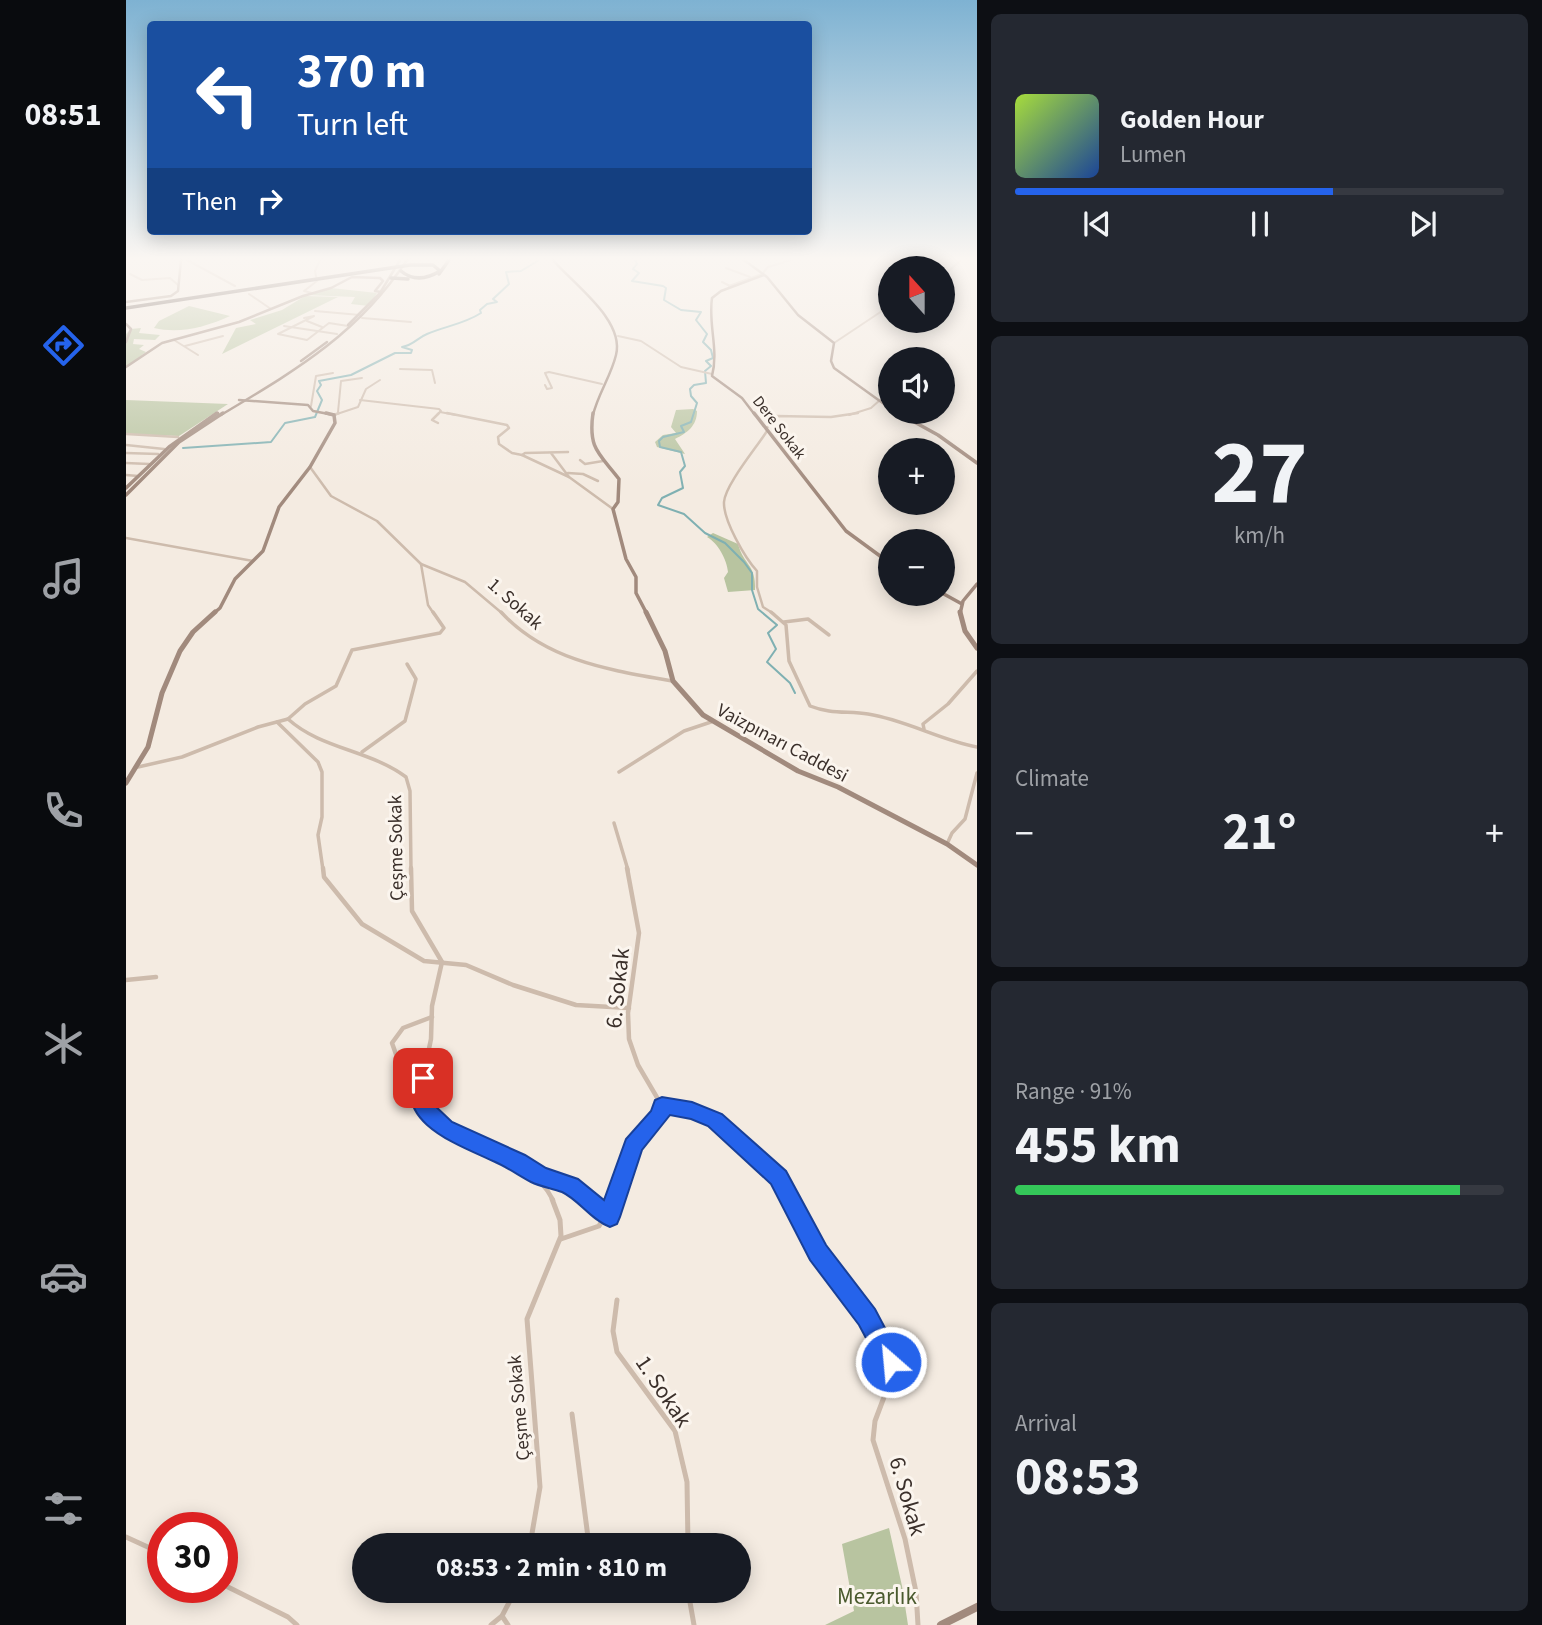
<!DOCTYPE html>
<html lang="en">
<head>
<meta charset="utf-8">
<style>
  :root { --surface:#171b24; --page:#242831; --text:#f1f3f6; --muted:#9ea1a6; --line:#363941; --accent:#2563eb }
  body { margin:0; font-family:"Source Sans 3",sans-serif; background:var(--page); color:var(--text); height:100vh; display:flex; flex-direction:column; font-size:26px; white-space:nowrap }
  * { box-sizing:border-box; margin:0 }
  p { font-size:23px; color:var(--muted) }
  .icon { flex:none; width:38px; height:38px; fill:none; stroke:currentColor; stroke-width:2; stroke-linecap:round; stroke-linejoin:round }
  .map { position:relative; flex:1; overflow:hidden }
  .sheet { display:flex; flex-direction:column; gap:14px; padding:14px; background:#0d0f14; width:565px }
  .sheet>* { flex:none }
  .top-card { position:absolute; left:21px; top:21px; width:665px; height:214px; border-radius:7px; box-shadow:0 4px 18px #0003; background:#1a4fa0; color:#fff; overflow:hidden }
  .needle { width:46px; rotate:339deg }
  .fabs { position:absolute; left:752px; top:256px; display:grid; gap:14px }
  .fabs a { display:grid; place-items:center; width:77px; height:77px; border-radius:50%; background:var(--surface); box-shadow:0 4px 18px #0003; font-size:35px }
  .speed { position:absolute; left:21px; top:1512px; display:flex; gap:14px; font-size:35px; font-weight:700; text-align:center }
  .speed>* { display:grid; place-content:center; width:91px; height:91px; border-radius:50%; background:var(--surface); box-shadow:0 4px 18px #0003; line-height:1 }
  .speed .limit { border:10px solid #d22; background:#fff; color:#111 }
  .pin { position:absolute; display:grid; place-items:center; width:60px; height:60px; color:#fff; margin:-30px; border-radius:14px; box-shadow:0 4px 10px #0006 }
  .me { position:absolute; width:77px; margin:-38px; rotate:333deg; stroke-linejoin:round; filter:drop-shadow(0 0 5px #0008) }
  .turn { display:flex; align-items:center; gap:24px; height:147px; padding:0 35px; font-size:32px }
  .turn .icon { width:91px; height:91px; stroke-width:2.5 }
  .turn b { display:block; font-size:49px; line-height:60px }
  .then { display:flex; align-items:center; height:66px; padding:0 35px; background:#0003; gap:14px; font-size:26px }
  .big { font-size:52px; font-weight:700; line-height:1.1 }
  .sheet .card { flex:1; display:flex; flex-direction:column; justify-content:center; gap:10px; min-width:0; padding:0 24px; border-radius:10px; background:var(--page) }
  .sheet .dial { align-items:center; gap:0 }
  .dial b { font-size:91px; line-height:1 }
  .song { display:flex; align-items:center; gap:21px }
  .cover { width:84px; height:84px; border-radius:10px; background:linear-gradient(135deg,hsl(80 70% 55%),hsl(220 70% 35%)) }
  .played { height:7px; border-radius:4px; background:linear-gradient(90deg,var(--accent) 65%,var(--line) 65%) }
  .keys { display:flex; justify-content:space-around; direction:ltr }
  .heat { display:flex; justify-content:space-between; align-items:center; font-size:38px; direction:ltr }
  .charge { height:10px; border-radius:5px; background:linear-gradient(90deg,#34c759 91%,var(--line) 0) }
  .trip { position:absolute; left:226px; top:1533px; width:399px; height:70px; border-radius:35px; background:var(--surface); box-shadow:0 4px 18px #0003; font-weight:700; line-height:70px; text-align:center }
  main { display:flex; flex:1; min-height:0 }
  .menu { display:flex; flex-direction:column; width:126px; justify-content:space-around; align-items:center; background:#090b0e; color:var(--muted) }
  .menu .icon { width:49px; height:49px }
  .menu .active { color:var(--accent) }
  .menu b { font-size:32px; color:var(--text) }
  .map>svg:first-child { display:block }
  .green { fill:#b8c4a0 }
  .lines { fill:none; stroke-linecap:round; stroke-linejoin:round }
  .stream { stroke:#7fb0b2; stroke-width:2 }
  .street-far4 { stroke:#cdbbac; stroke-width:2 }
  .street-far3 { stroke:#cdbbac; stroke-width:2.5 }
  .street-far2 { stroke:#cdbbac; stroke-width:3.5 }
  .street-far1 { stroke:#cdbbac; stroke-width:4.5 }
  .street { stroke:#cdbbac; stroke-width:5 }
  .secondary-far3 { stroke:#a18a7d; stroke-width:2.5 }
  .secondary-far2 { stroke:#a18a7d; stroke-width:3.5 }
  .secondary-far1 { stroke:#a18a7d; stroke-width:5 }
  .secondary { stroke:#a18a7d; stroke-width:8 }
  .highway { stroke:#5c4a42; stroke-width:3.5 }
  .route { fill:#2563eb; stroke:#184099; stroke-width:2 }
  .labels { text-anchor:middle; stroke-width:6; stroke-linejoin:round; paint-order:stroke }
  .far-street-label { font-size:16px; fill:#3b302b; stroke:#fbf5ee }
  .street-label { font-size:19px; fill:#3b302b; stroke:#fbf5ee }
  .near-street-label { font-size:23px; fill:#3b302b; stroke:#fbf5ee }
  .near-park-label { font-size:23px; fill:#4a5a2e; stroke:#fbf5ee }
</style>
</head>
<body>
<main>
<nav class="menu">
<b>08:51</b>
<svg class="icon active" aria-label="directions" viewBox="0 0 24 24"><path d="M12 3l9 9-9 9-9-9zM9 14v-3h6M13 9l2 2-2 2"/></svg>
<svg class="icon" aria-label="music" viewBox="0 0 24 24"><path d="M9 18V5l10-2v13"/><circle cx="6" cy="18" r="3"/><circle cx="16" cy="16" r="3"/></svg>
<svg class="icon" aria-label="phone" viewBox="0 0 24 24"><path d="M5 4h4l2 5-3 2q2 4 5 5l2-3 5 2v4C11 20 4 13 5 4z"/></svg>
<svg class="icon" aria-label="climate" viewBox="0 0 24 24"><path d="M12 3v18M4 7l16 10M4 17L20 7"/></svg>
<svg class="icon" aria-label="car" viewBox="0 0 24 24"><path d="M5 17H2v-5l4-1 3-4h7l3 4 3 1v5h-3M9 17h6M6 11h13"/><circle cx="7" cy="17" r="2"/><circle cx="17" cy="17" r="2"/></svg>
<svg class="icon" aria-label="filters" viewBox="0 0 24 24"><path d="M4 7h16M4 17h16"/><circle cx="9" cy="7" r="2"/><circle cx="15" cy="17" r="2"/></svg>
</nav>
<div class="map">
<svg width="851" height="1625" viewBox="0 0 851 1625">
  <rect width="100%" height="100%" fill="#f4ebe1"/>
  <!-- green -->
  <g class="green">
    <path d="M205,288L251,293L243,306L225,304L229,297L180,295Z"/>
    <path d="M179,296L212,297L96,354L110,328L130,324L124,320L156,310Z"/>
    <path d="M63,306L104,316C80,327 54,334 28,328L33,321Z"/>
    <path d="M15,328L13,333L34,335L29,340L8,339L7,344L18,345L13,349L20,352L0,367V334L5,329Z"/>
    <path d="M0,400L102,404L53,436L0,434Z"/>
    <path d="M567,409L571,411C571,426 561,433 549,439L559,454L531,447L529,442L537,435L550,433L545,427L550,410Z"/>
    <path d="M587,533L612,544C618,566 630,564 629,590L602,592L598,578L602,572C601,560 592,543 581,537Z"/>
    <path d="M763,1528L776,1586L782,1625H699L728,1611L716,1544Z"/>
  </g>
  <g class="lines">
    <!-- stream -->
    <g class="stream">
      <path d="M509,260L511,264L507,269L513,273L506,281L537,286L540,288L538,300L555,310L575,312L570,320L581,334L577,342L585,350L587,358L580,361L585,366L579,371L580,383L568,385L564,389L565,396L571,403L565,422L555,426L558,432L537,437L533,441L534,447L555,452L559,466L554,472L557,488L536,498L532,505L558,514L579,533L599,543L618,562L626,573V590L632,609L651,625L642,633L650,649L641,662L664,683L669,693"/>
      <path d="M57,448L145,442L159,423L189,417L196,400L191,391L195,385L193,381L225,375L269,353H285L286,350L276,347C288,345 291,338 301,334C320,326 338,324 355,313L354,310L361,304L371,302L367,299L383,284L380,272L395,271L413,260"/>
    </g>
    <!-- street-far4 -->
    <g class="street-far4">
      <path d="M61,260L109,286"/>
      <path d="M600,268L624,277"/>
      <path d="M4,274L16,280L44,278L52,285"/>
      <path d="M817,276L835,260"/>
      <path d="M596,282L604,286"/>
      <path d="M603,286L636,274L642,267L665,260"/>
      <path d="M186,293L178,291L191,281L189,271L194,260"/>
      <path d="M123,294L145,309"/>
      <path d="M189,311L234,315"/>
      <path d="M178,318L188,316L152,334L181,340L203,323L222,326"/>
      <path d="M236,318L285,322"/>
      <path d="M181,321L196,327"/>
      <path d="M158,326L211,334"/>
      <path d="M492,336L515,341L555,367L586,374"/>
      <path d="M48,340L72,355"/>
      <path d="M708,343L765,305"/>
      <path d="M59,346L97,336"/>
      <path d="M274,369L306,370L309,383"/>
      <path d="M419,385L421,389L426,388L419,373L423,372L476,384"/>
      <path d="M234,400L313,409L315,411L311,415"/>
      <path d="M185,406L190,376L207,373"/>
      <path d="M212,412L215,381L236,378"/>
      <path d="M314,412L330,415"/>
      <path d="M208,415L232,407L240,389L254,380"/>
      <path d="M723,415L745,408L754,400"/>
    </g>
    <!-- street-far3 -->
    <g class="street-far3">
      <path d="M321,413L381,425L383,428L372,437L373,444L386,453L396,455"/>
      <path d="M208,415L213,413"/>
      <path d="M312,423L306,420L313,413"/>
      <path d="M640,429L650,416L705,417L732,413"/>
      <path d="M641,431C631,447 599,485 598,502C597,520 619,558 631,571V587L637,607L648,614"/>
      <path d="M0,434L52,437"/>
      <path d="M0,445L38,449"/>
      <path d="M0,453L32,454"/>
      <path d="M425,453L443,477L396,455L399,453L442,452"/>
      <path d="M454,460L459,464L477,461"/>
      <path d="M0,463L23,464"/>
      <path d="M184,467L205,496L251,521L295,564L302,605L308,614"/>
      <path d="M442,473L457,474L472,481"/>
      <path d="M0,475L12,476"/>
      <path d="M443,477L487,509"/>
      <path d="M0,538L127,561"/>
      <path d="M295,564L339,582L377,614"/>
    </g>
    <!-- street-far2 -->
    <g class="street-far2">
      <path d="M375,612C420,661 484,670 546,681"/>
      <path d="M645,612L660,625L663,661L684,706C704,714 722,711 742,714C780,720 814,740 851,747"/>
      <path d="M658,622L682,619L703,635"/>
      <path d="M151,722L192,762L196,772V817L192,835L197,870"/>
      <path d="M798,729L797,724L822,704L851,671"/>
      <path d="M236,752L279,721L290,679L281,664"/>
      <path d="M12,767L56,757L132,727L162,719"/>
      <path d="M493,772L558,731L585,722"/>
      <path d="M488,823L502,870"/>
      <path d="M821,844L826,833L839,819L851,773"/>
      <path d="M285,870L284,791L280,777C244,750 195,749 162,719L179,704L210,686L226,650L314,633L318,628L307,612"/>
    </g>
    <!-- street-far1 -->
    <g class="street-far1">
      <path d="M197,868L198,877L236,924L298,961L340,965L387,985L450,1005L503,1008"/>
      <path d="M285,868L286,911L316,962L306,1006L305,1039L295,1087L296,1106C306,1117 316,1127 330,1134C367,1154 406,1160 427,1200"/>
      <path d="M501,868L513,933L502,1013L503,1039L512,1065L536,1106C550,1108 565,1109 578,1114C614,1130 649,1166 666,1200"/>
      <path d="M0,980L30,977"/>
      <path d="M297,1078L272,1060L266,1043L277,1028L306,1017"/>
      <path d="M416,1176L444,1185L463,1200"/>
      <path d="M489,1200L507,1145L534,1114L536,1106"/>
    </g>
    <!-- street -->
    <g class="street">
      <path d="M666,1199L696,1259L747,1323L762,1351L766,1376L749,1421L747,1440L779,1539L790,1592L792,1625"/>
      <path d="M484,1217L490,1199"/>
      <path d="M435,1239L473,1226L478,1217H484L461,1199"/>
      <path d="M491,1300L487,1331L491,1352L549,1431L561,1482L562,1545"/>
      <path d="M446,1414L463,1545"/>
      <path d="M0,1537L37,1554"/>
      <path d="M404,1545L414,1487L401,1319L435,1236L434,1220L426,1199"/>
      <path d="M96,1584L162,1617L171,1625"/>
      <path d="M562,1591L568,1625"/>
      <path d="M376,1616L382,1625"/>
      <path d="M365,1625L376,1616L389,1591"/>
    </g>
    <!-- secondary-far3 -->
    <g class="secondary-far3">
      <path d="M427,260C447,284 499,320 490,355C485,376 472,394 467,415"/>
      <path d="M618,260L641,277L672,315L708,343L705,361L708,368L765,409"/>
      <path d="M0,302L45,296L52,291L55,260"/>
      <path d="M0,324L5,329L0,342"/>
      <path d="M222,325L254,293L274,260"/>
      <path d="M175,361L201,342"/>
      <path d="M0,367L36,343L113,322L177,296L205,288L226,277L254,278L257,281L249,291L255,292"/>
      <path d="M113,400L182,405L187,411L208,415"/>
      <path d="M768,411L776,415"/>
      <path d="M89,415L92,413"/>
      <path d="M95,415C170,370 231,335 281,260"/>
      <path d="M629,415L616,398L586,376C593,349 582,325 586,298L595,291L638,275"/>
    </g>
    <!-- secondary-far2 -->
    <g class="secondary-far2">
      <path d="M467,413C462,449 473,453 493,479L492,502L487,509L500,559L510,577V593L521,614"/>
      <path d="M628,413L720,531L765,564"/>
      <path d="M772,413L812,435L851,463"/>
      <path d="M0,488L43,447L91,413"/>
      <path d="M0,495L53,442L97,413"/>
      <path d="M816,593L836,604"/>
      <path d="M87,614L94,608L109,579L137,551L153,507L184,467L209,423L208,415L200,413"/>
      <path d="M834,614L837,601L851,584"/>
    </g>
    <!-- secondary-far1 -->
    <g class="secondary-far1">
      <path d="M520,612L539,651L547,681L577,715L672,771L712,787L821,844L851,865"/>
      <path d="M834,612L839,631L851,648"/>
      <path d="M0,783L22,747L36,693L54,651L67,632L89,612"/>
    </g>
    <!-- secondary -->
    <path class="secondary" d="M815,1625L851,1607"/>
    <!-- highway -->
    <g class="highway">
      <path d="M313,274L323,260"/>
      <path d="M265,278L282,279"/>
      <path d="M0,308L284,265H307L314,271C301,279 287,281 275,271"/>
    </g>
  </g>
  <!-- sky -->
  <linearGradient id="sky" x2="0" y2="1"><stop stop-color="#7eb2d2"/><stop offset="0.53" stop-color="#faf6f2"/><stop offset="1" stop-color="#faf6f2" stop-opacity="0"/></linearGradient>
  <rect width="851" height="488" fill="url(#sky)"/>
  <!-- route -->
  <path class="route" d="M297,1069L304,1072L307,1078L305,1102L326,1122L399,1155L420,1168L452,1179L478,1200L500,1139L525,1111L529,1100L536,1097L566,1102L596,1114L660,1171L700,1245L749,1309L777,1362L774,1370L765,1373L757,1370L733,1325L684,1260L645,1184L582,1126L565,1119L544,1115L516,1150L494,1217L491,1224L484,1227C465,1220 453,1200 436,1192C426,1188 415,1187 405,1182C392,1175 381,1167 367,1161C333,1145 265,1122 290,1072Z"/>
  <g class="labels">
    <!-- far-street labels -->
    <g class="far-street-label">
      <text transform="translate(654 427) rotate(52)" y="6">Dere Sokak</text>
    </g>
    <!-- street labels -->
    <g class="street-label">
      <text transform="translate(390 603) rotate(42)" y="7">1. Sokak</text>
      <text transform="translate(657 742) rotate(28)" y="7">Vaizpınarı Caddesi</text>
      <text transform="translate(269 848) rotate(-91)" y="7">Çeşme Sokak</text>
      <text transform="translate(392 1408) rotate(-95)" y="7">Çeşme Sokak</text>
    </g>
    <!-- near-street labels -->
    <g class="near-street-label">
      <text transform="translate(491 988) rotate(-84)" y="8">6. Sokak</text>
      <text transform="translate(538 1391) rotate(56)" y="8">1. Sokak</text>
      <text transform="translate(782 1496) rotate(74)" y="8">6. Sokak</text>
    </g>
    <!-- near-park labels -->
    <g class="near-park-label">
      <text x="751" y="1604">Mezarlık</text>
    </g>
  </g>
</svg>
<div class="fabs">
<a><svg class="needle" viewBox="-14 -14 28 28"><path d="M0-13l5 13h-10z" fill="#e53935"/><path d="M0 13l5-13h-10z" fill="#9ea1a6"/></svg></a>
<a><svg class="icon" aria-label="sound" viewBox="0 0 24 24"><path d="M4 9h4l5-4v14l-5-4H4zM17 9q2 3 0 6"/></svg></a>
<a>+</a>
<a>−</a>
</div>
<div class="speed"><div class="limit">30</div></div>
<div class="pin" style="left:297px;top:1078px;background:#d93025"><svg class="icon" aria-label="arrive" viewBox="0 0 24 24"><path d="M6 21V4h12l-3 4 3 4H6"/></svg></div>
<svg class="me" style="left:765px;top:1362px" viewBox="-20 -20 40 40"><circle r="17" fill="#2563eb" stroke="#fff" stroke-width="3"/><path d="M0-11L8 9 0 5-8 9z" fill="#fff"/></svg>
<div class="trip">08:53 · 2 min · 810 m</div>
<div class="top-card">
<div class="turn"><svg class="icon" aria-label="left" viewBox="0 0 24 24"><path d="M17 20v-9H6M10 6l-5 5 5 5"/></svg><div><b>370 m</b>Turn left</div></div>
<div class="then">Then<svg class="icon" aria-label="right" viewBox="0 0 24 24"><path d="M7 20v-9h11M14 6l5 5-5 5"/></svg></div>
</div>
</div>
<section class="sheet">
<div class="card">
<div class="song"><i class="cover"></i><div><b>Golden Hour</b><p>Lumen</p></div></div>
<div class="played"></div>
<div class="keys"><svg class="icon" aria-label="previous" viewBox="0 0 24 24"><path d="M18 5L8 12l10 7zM5 5v14"/></svg><svg class="icon" aria-label="pause" viewBox="0 0 24 24"><path d="M8 5v14M16 5v14"/></svg><svg class="icon" aria-label="next" viewBox="0 0 24 24"><path d="M6 5l10 7-10 7zM19 5v14"/></svg></div>
</div>
<div class="card dial"><b>27</b><p>km/h</p></div>
<div class="card"><p>Climate</p>
<div class="heat"><a>−</a><b class="big">21°</b><a>+</a></div>
</div>
<div class="card"><p>Range · 91%</p><b class="big">455 km</b><div class="charge"></div></div>
<div class="card"><p>Arrival</p><b class="big">08:53</b></div>
</section>
</main>
</body>
</html>
